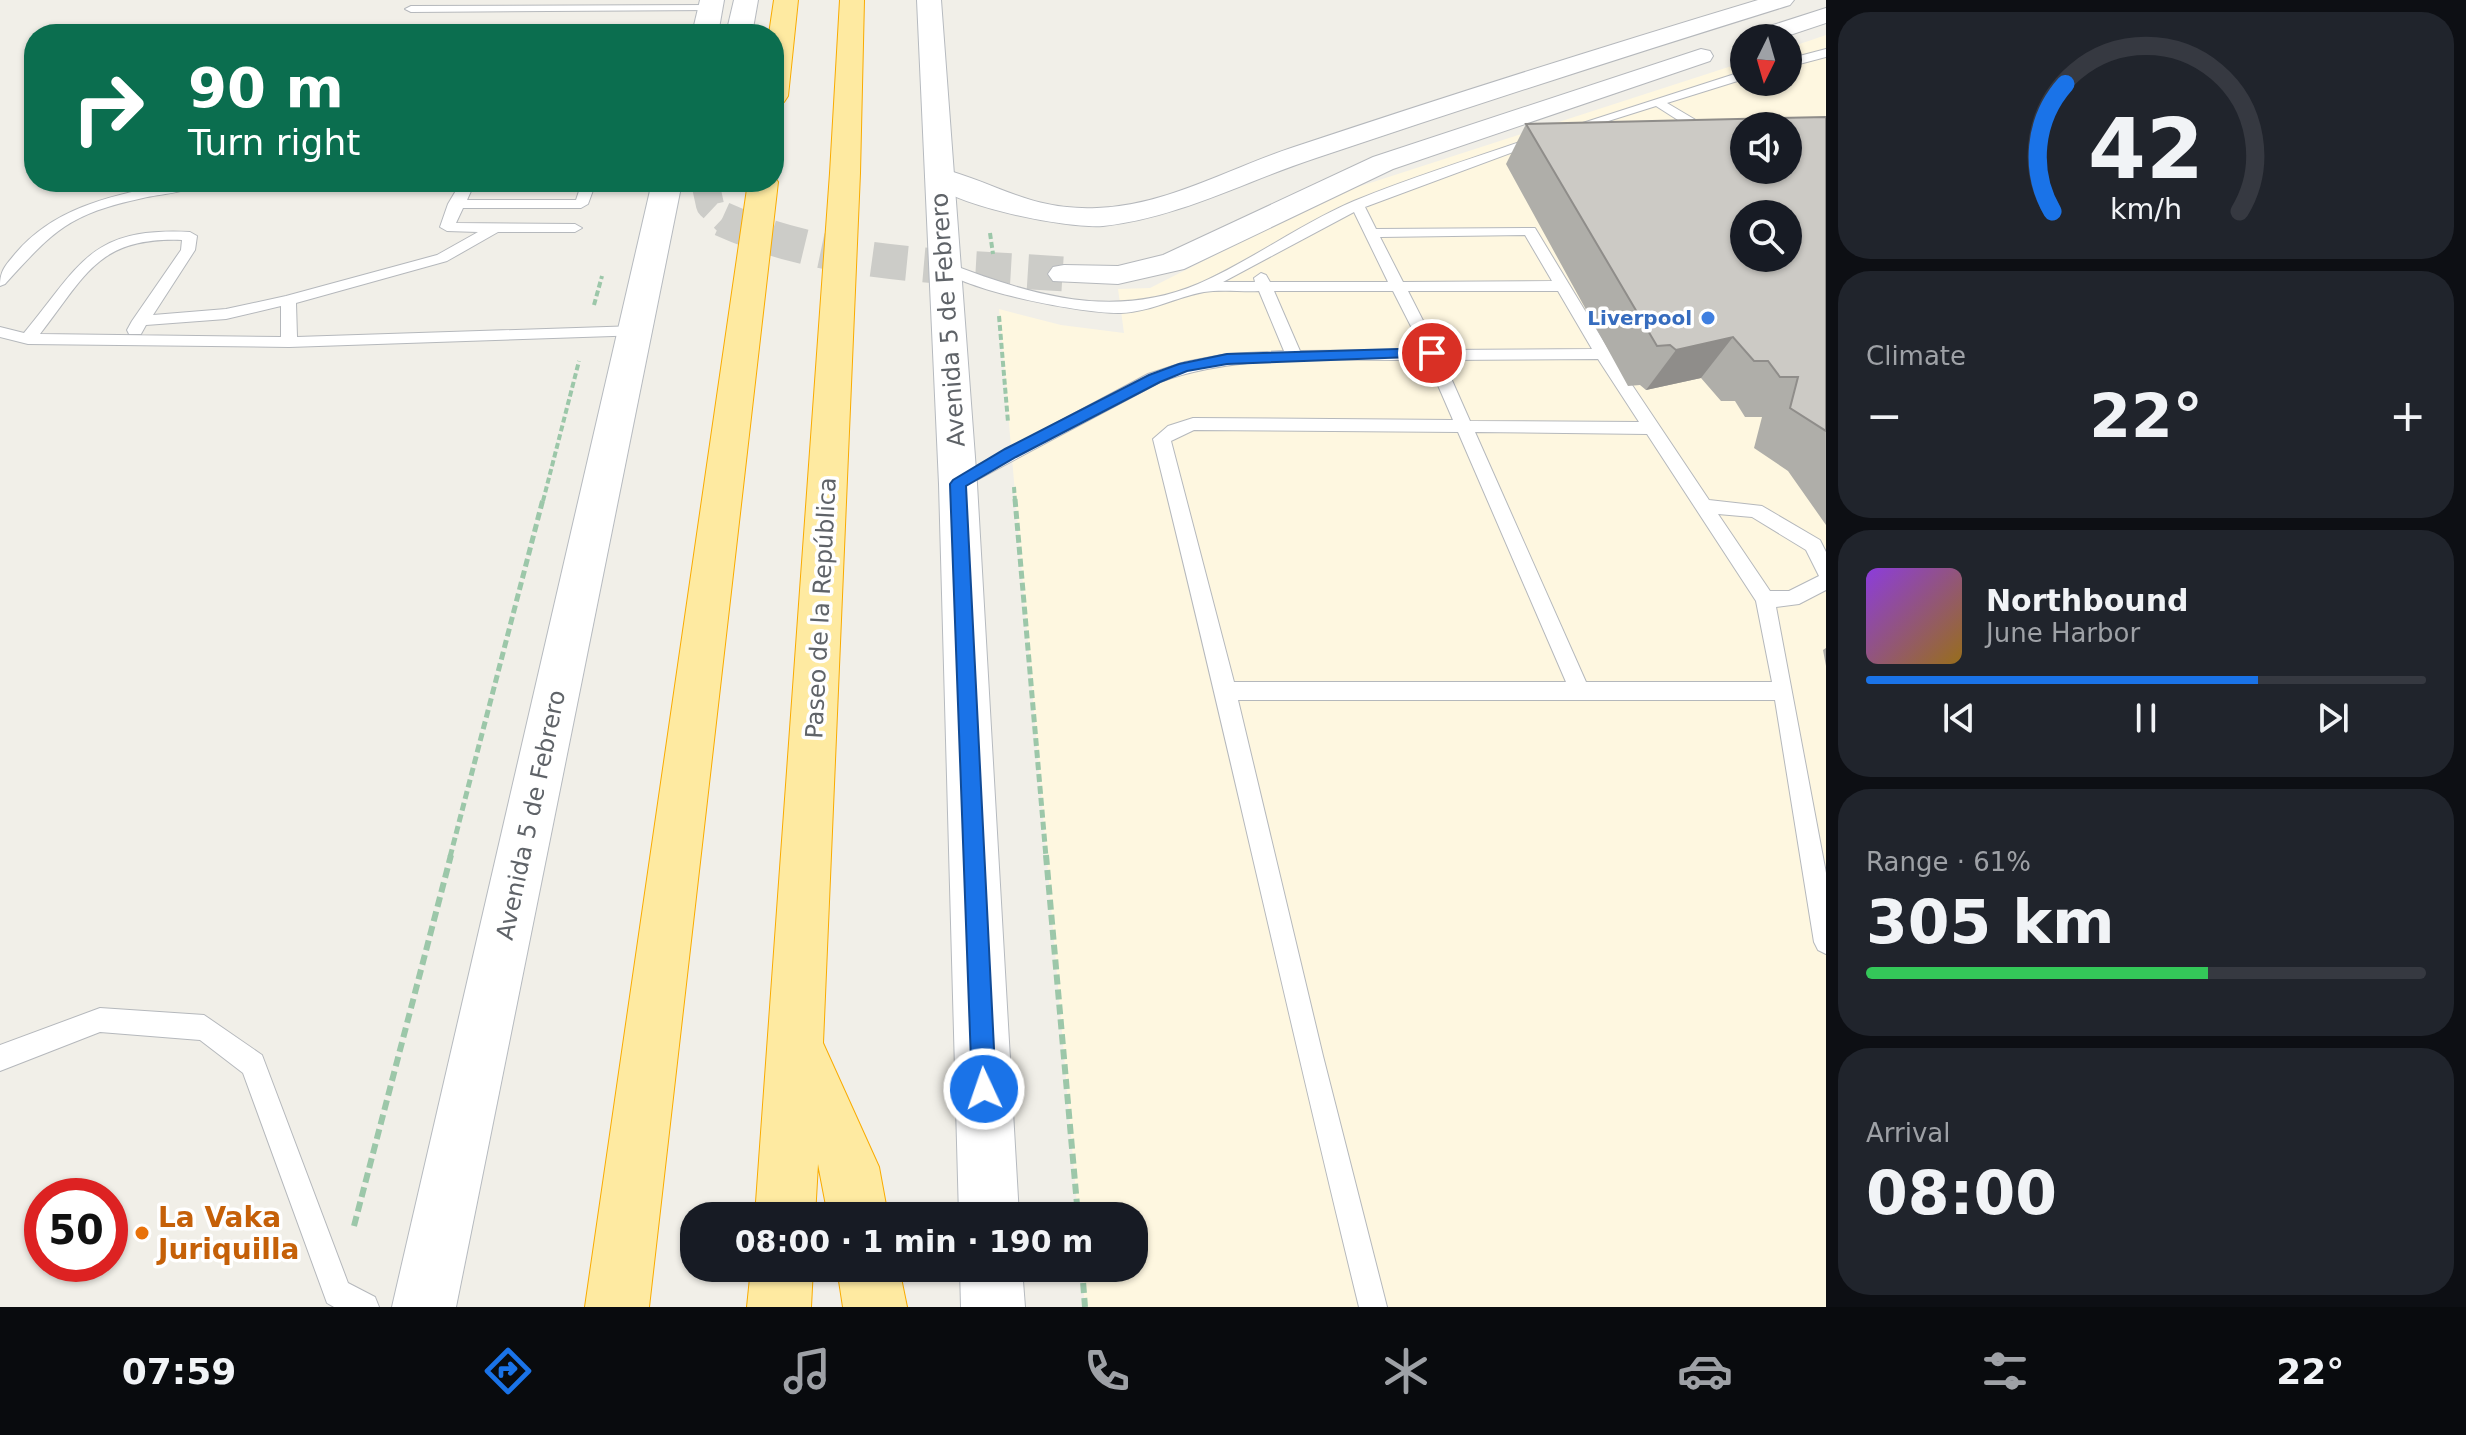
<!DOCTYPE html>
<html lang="en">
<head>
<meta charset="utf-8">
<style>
  :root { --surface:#171b24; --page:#20242c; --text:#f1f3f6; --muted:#9ea1a6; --line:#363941; --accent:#1a73e8 }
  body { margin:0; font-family:"DejaVu Sans",sans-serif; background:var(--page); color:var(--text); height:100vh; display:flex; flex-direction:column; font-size:30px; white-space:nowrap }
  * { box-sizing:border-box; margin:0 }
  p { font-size:26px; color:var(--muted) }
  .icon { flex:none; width:44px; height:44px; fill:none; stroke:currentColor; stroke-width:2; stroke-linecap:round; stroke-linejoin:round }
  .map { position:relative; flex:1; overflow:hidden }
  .side { display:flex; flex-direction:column; gap:12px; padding:12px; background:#0d0f14; width:640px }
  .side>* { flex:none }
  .guide { position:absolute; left:24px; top:24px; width:760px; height:168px; border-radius:32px; box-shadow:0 2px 6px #0004; background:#0b6e4f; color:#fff; overflow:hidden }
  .needle { width:52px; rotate:185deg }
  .fabs { position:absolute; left:1730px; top:24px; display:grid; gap:16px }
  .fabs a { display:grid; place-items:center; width:72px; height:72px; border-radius:50%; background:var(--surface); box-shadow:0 2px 6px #0004; font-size:40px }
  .speed { position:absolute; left:24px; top:1178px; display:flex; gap:16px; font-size:40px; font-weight:700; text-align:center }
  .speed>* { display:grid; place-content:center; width:104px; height:104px; border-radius:50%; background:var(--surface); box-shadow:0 2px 6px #0004; line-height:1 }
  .speed .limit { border:12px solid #d22; background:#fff; color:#111 }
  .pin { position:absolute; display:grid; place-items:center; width:68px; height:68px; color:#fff; margin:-34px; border:4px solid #fff; border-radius:50%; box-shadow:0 2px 8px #0007 }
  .me { position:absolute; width:88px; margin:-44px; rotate:357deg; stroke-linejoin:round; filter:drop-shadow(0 0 6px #0008) }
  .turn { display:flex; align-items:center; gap:28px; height:168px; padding:0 32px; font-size:36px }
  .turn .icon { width:104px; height:104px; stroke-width:2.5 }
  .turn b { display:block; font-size:56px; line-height:68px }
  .big { font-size:60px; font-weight:700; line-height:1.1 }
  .side .tile { flex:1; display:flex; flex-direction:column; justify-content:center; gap:12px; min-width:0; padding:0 28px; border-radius:32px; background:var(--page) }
  .side .dial { align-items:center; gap:0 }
  .dial svg { height:208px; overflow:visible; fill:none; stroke:var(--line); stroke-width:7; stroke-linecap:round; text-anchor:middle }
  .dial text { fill:var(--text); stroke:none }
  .song { display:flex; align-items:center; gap:24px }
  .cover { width:96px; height:96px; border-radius:12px; background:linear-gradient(135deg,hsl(270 70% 55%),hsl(40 70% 35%)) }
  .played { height:8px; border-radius:4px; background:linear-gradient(90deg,var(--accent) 70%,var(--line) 70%) }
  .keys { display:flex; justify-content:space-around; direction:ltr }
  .heat { display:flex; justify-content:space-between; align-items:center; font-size:44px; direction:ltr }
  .charge { height:12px; border-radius:6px; background:linear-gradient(90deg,#34c759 61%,var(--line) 0) }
  .trip { position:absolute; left:680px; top:1202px; width:468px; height:80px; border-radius:32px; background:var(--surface); box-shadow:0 2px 6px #0004; font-weight:700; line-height:80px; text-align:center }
  .tabs { display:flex; height:128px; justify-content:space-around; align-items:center; background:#090b0e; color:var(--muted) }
  .tabs .icon { width:56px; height:56px }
  .tabs .selected { color:var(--accent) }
  .tabs b { font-size:36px; color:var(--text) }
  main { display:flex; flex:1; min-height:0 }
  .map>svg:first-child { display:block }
  .commercial { fill:#fef7e0; fill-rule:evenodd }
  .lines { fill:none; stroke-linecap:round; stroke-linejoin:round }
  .secondary-tunnel-far1 { stroke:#ccccc8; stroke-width:28; stroke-dasharray:28 14; stroke-linecap:butt }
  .secondary-tunnel { stroke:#ccccc8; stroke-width:35; stroke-dasharray:35 17; stroke-linecap:butt }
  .service-casing { stroke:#b5b8bc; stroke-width:2 }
  .minor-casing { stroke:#b5b8bc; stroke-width:2 }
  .secondary-casing { stroke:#b6babf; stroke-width:2 }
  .trunk-casing { stroke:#f9ab00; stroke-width:2 }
  .path-far2 { stroke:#9cc7a9; stroke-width:4; stroke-dasharray:6 3; stroke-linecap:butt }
  .path-far1 { stroke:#9cc7a9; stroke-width:5; stroke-dasharray:8 4; stroke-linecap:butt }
  .path { stroke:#9cc7a9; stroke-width:6; stroke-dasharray:10 5; stroke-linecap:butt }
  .service { fill:#fff; fill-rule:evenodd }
  .minor { fill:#fff; fill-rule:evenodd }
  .secondary { fill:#fff; fill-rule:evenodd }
  .trunk { fill:#feeaa1; fill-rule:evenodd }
  .wall { fill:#afaea9 }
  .shaded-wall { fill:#8f8d8a }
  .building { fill:#cccac5; stroke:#8f8d8a; stroke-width:2; fill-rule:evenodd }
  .route { fill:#1a73e8; stroke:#114b97; stroke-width:2 }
  .shop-dot { fill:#3f7fe0; stroke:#fff; stroke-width:3 }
  .food-dot { fill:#e8710a; stroke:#fff; stroke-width:3 }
  .labels { text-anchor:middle; stroke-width:7; stroke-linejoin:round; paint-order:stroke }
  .far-shop-label { font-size:20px; font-weight:bold; fill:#366cbe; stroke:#fff; text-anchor:end }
  .street-label { font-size:24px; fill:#5f6368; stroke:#fff }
  .near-food-label { font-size:28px; font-weight:bold; fill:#c56008; stroke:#fff; text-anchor:start }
</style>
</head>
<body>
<main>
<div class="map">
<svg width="1826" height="1307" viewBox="0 0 1826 1307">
  <rect width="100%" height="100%" fill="#f1efe8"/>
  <!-- commercial -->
  <path class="commercial" d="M1826,35V1307H1085L1082,1268H1134V1216H1078L999,309L1061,325L1124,333L1118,289L1150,288L1336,194L1744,62V82H1788V48ZM1744,126H1788V170H1744ZM1744,214H1788V258H1744Z"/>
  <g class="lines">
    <!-- secondary-tunnel-far1 -->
    <path class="secondary-tunnel-far1" d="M705,182L710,205L727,221"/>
    <!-- secondary-tunnel -->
    <path class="secondary-tunnel" d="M722,219C828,267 950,266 1064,274"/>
    <defs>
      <g id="service">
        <path d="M710,5L714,6V10L411,12L405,9L411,6Z"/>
        <path d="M552,29L593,31L599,34H548V30Z"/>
        <path d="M1826,49V57L1788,67V59Z"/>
        <path d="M1744,71V79L1667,103L1716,132V138H1706L1656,106L1567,134L1561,130Z"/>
        <path d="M1531,138L1543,141L1365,207L1376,229L1535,228L1610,352L1709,500L1762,506L1820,540L1826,552V590L1799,604L1776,607L1826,873V954L1818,950L1814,942L1775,700H1238L1323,1056L1387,1307H1359C1288,1018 1225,728 1153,439L1168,426L1193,418L1453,420L1427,360C1339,361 1244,352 1160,382L958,490L952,489L949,484L952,479L1148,374L1185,362L1227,354L1284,351L1259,291C1242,292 1221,289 1204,292C1176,297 1150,312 1121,313C1083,314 964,291 938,267L945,263L950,264C1032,295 1113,320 1198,284C1251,261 1300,224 1354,201C1411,177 1472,159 1531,138ZM1354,212L1388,282H1270L1266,275L1261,273L1254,278L1255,282H1223ZM1525,235L1552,281L1403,282L1380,237ZM1274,291H1393L1423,350L1300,351ZM1408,291H1558L1592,349L1438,350ZM1598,359L1639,422L1470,421L1443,360ZM1194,430L1458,432L1566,682H1234L1171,441ZM1475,432L1647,434L1756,601L1772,682H1586ZM1718,514L1752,517L1806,550L1819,576L1789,591H1770Z"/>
        <path d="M177,182H202C188,193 160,194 143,198C69,214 54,230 5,284L0,286C0,270 6,265 15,254C57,204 118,195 177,182Z"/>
        <path d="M461,182H475L467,200H576L582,182H596L588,204L581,208H463L456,223L575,224L582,228L575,232H498L447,261L296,303L297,337L637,326L645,331L643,335L289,347L28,344L0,337V327L24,333C81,264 90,227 190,232L197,236L195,250L153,315L226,309L286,296L437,255L478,232L447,231L440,227L448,204ZM182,240L181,250L132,321L127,330L129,334H141L146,325L226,319L281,306V337L40,334C86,275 98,237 182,240Z"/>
        <path d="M100,1008L204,1015L262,1055L348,1283L375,1297L379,1307H334L327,1303L243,1073L200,1040L100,1032L0,1071V1045Z"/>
      </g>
      <g id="minor">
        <path d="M1758,0H1794L1790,5C1632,54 1474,105 1316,158C1246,181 1178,218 1103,226C1068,229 944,205 925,177L929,171L939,168C998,183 1030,211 1097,208C1165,206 1230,168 1294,147C1447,96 1602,47 1758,0Z"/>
        <path d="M1826,8V23L1781,38H1745L1748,33Z"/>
        <path d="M1701,49L1710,51L1713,56L1710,61L1393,169L1184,269L1118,284L1053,281L1048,274L1053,267L1064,265L1118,266L1163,255L1373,157Z"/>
      </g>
      <g id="secondary">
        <path d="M700,0H724L718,34H692Z"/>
        <path d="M734,0H758L752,34H726Z"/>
        <path d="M917,0H941L977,484L1019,1216H959L939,484Z"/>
        <path d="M652,182H682L456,1307H392Z"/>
        <path d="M960,1268H1022L1025,1307H961Z"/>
      </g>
      <g id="trunk">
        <path d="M774,0H798L788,96L784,102L774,104V34H769Z"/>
        <path d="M840,0H864L860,173L823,1043L879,1167L888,1216H828L818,1164L815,1216H755L830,173Z"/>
        <path d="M774,176L778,182L649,1307H585L748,182H774Z"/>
        <path d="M751,1268H813L811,1307H747Z"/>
        <path d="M837,1268H899L907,1307H843Z"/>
      </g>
    </defs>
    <!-- service casing -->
    <use href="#service" class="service-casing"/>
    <!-- minor casing -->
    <use href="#minor" class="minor-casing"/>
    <!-- secondary casing -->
    <use href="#secondary" class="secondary-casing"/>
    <!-- trunk casing -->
    <use href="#trunk" class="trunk-casing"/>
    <!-- path-far2 -->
    <g class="path-far2">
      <path d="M990,233L993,254"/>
      <path d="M594,305L602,276"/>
      <path d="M999,316L1008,422"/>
      <path d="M1014,487L1015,501"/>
      <path d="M543,501L579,361"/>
    </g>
    <!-- path-far1 -->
    <g class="path-far1">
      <path d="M1015,499L1046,857"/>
      <path d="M450,857L543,499"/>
    </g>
    <!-- path -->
    <g class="path">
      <path d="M1046,855L1078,1216"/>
      <path d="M354,1226L451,855"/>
      <path d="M1082,1268L1085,1307"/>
    </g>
    <!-- service -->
    <use href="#service" class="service"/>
    <!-- minor -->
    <use href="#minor" class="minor"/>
    <!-- secondary -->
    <use href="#secondary" class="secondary"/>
    <!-- trunk -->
    <use href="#trunk" class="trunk"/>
  </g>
  <!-- wall -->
  <g class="wall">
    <path d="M1826,117V525L1788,471L1754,448L1762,417H1745L1735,401H1721L1701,378L1646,390L1640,385L1628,386L1506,164L1526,124Z"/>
    <path d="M1826,648V666L1823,650Z"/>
  </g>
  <!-- shaded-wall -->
  <path class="shaded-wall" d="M1733,337L1701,378L1646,390L1676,350Z"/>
  <!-- building -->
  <path class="building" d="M1826,117V431L1790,408L1798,377H1780L1768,361H1754L1733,337L1676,350L1670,345L1657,346L1526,124ZM1744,126H1788V170H1744ZM1744,214H1788V258H1744Z"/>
  <!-- route -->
  <path class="route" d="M1432,348L1440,353L1438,356L1227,364L1187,371L1160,382L1016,457L966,486L996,1089L992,1097L984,1100L975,1097L972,1089L950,484L953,480L1005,449L1149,375L1179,364L1227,354Z"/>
  <!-- markers -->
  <circle class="shop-dot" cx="1708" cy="318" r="8"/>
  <circle class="food-dot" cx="142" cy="1233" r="8"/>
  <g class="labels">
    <!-- far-shop labels -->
    <g class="far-shop-label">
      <text x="1692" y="325">Liverpool</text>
    </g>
    <!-- street labels -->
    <g class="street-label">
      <text transform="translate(948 320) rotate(-94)" y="8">Avenida 5 de Febrero</text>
      <text transform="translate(821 608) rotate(-87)" y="8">Paseo de la República</text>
      <text transform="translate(531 815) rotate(-78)" y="8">Avenida 5 de Febrero</text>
    </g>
    <!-- near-food labels -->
    <g class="near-food-label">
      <text x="158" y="1227">La Vaka<tspan x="158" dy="32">Juriquilla</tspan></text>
    </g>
  </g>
</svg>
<div class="fabs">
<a><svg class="needle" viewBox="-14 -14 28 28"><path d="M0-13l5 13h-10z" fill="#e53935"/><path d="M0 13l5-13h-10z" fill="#9ea1a6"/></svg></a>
<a><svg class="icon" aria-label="sound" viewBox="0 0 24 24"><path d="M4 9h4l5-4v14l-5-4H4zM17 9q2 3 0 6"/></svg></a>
<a><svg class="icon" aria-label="search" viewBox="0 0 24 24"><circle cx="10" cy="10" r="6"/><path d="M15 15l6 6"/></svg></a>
</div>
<div class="speed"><div class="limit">50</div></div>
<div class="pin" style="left:1432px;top:353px;background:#d93025"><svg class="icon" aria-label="arrive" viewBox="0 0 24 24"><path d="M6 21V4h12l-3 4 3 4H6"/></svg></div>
<svg class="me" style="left:984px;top:1089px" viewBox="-20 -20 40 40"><circle r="17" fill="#1a73e8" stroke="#fff" stroke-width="3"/><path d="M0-11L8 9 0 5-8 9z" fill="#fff"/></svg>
<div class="trip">08:00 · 1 min · 190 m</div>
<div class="guide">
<div class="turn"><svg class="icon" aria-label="right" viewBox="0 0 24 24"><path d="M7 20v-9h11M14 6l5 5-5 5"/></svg><div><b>90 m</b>Turn right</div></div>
</div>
</div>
<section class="side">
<div class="tile dial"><svg viewBox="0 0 100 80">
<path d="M14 69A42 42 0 1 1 86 69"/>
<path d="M14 69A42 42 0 0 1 19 20" stroke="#1a73e8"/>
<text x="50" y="56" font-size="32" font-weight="700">42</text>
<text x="50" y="72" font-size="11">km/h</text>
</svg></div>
<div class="tile"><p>Climate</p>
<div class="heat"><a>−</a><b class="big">22°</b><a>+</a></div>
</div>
<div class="tile">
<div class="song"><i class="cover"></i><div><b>Northbound</b><p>June Harbor</p></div></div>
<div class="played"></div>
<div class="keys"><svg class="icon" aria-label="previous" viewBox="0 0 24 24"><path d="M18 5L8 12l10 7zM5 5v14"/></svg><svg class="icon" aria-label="pause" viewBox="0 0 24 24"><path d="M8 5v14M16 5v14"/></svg><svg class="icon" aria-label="next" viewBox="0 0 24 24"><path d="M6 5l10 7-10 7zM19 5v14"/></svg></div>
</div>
<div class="tile"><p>Range · 61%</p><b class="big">305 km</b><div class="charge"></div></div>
<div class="tile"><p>Arrival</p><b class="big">08:00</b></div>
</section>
</main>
<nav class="tabs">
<b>07:59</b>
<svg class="icon selected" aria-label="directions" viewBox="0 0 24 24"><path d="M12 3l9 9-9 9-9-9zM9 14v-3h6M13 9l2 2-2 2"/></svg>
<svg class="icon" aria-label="music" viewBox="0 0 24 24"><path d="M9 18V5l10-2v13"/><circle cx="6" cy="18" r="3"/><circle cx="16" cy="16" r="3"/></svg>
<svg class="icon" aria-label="phone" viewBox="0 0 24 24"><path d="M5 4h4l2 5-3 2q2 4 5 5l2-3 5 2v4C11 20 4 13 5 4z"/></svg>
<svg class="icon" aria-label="climate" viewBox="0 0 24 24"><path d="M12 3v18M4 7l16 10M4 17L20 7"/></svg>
<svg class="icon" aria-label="car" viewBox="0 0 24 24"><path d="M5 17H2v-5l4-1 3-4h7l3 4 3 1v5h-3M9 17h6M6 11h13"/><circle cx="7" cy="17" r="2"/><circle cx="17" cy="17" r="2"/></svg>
<svg class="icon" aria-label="filters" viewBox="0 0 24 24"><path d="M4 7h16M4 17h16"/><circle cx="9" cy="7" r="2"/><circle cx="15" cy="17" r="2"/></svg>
<b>22°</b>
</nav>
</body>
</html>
